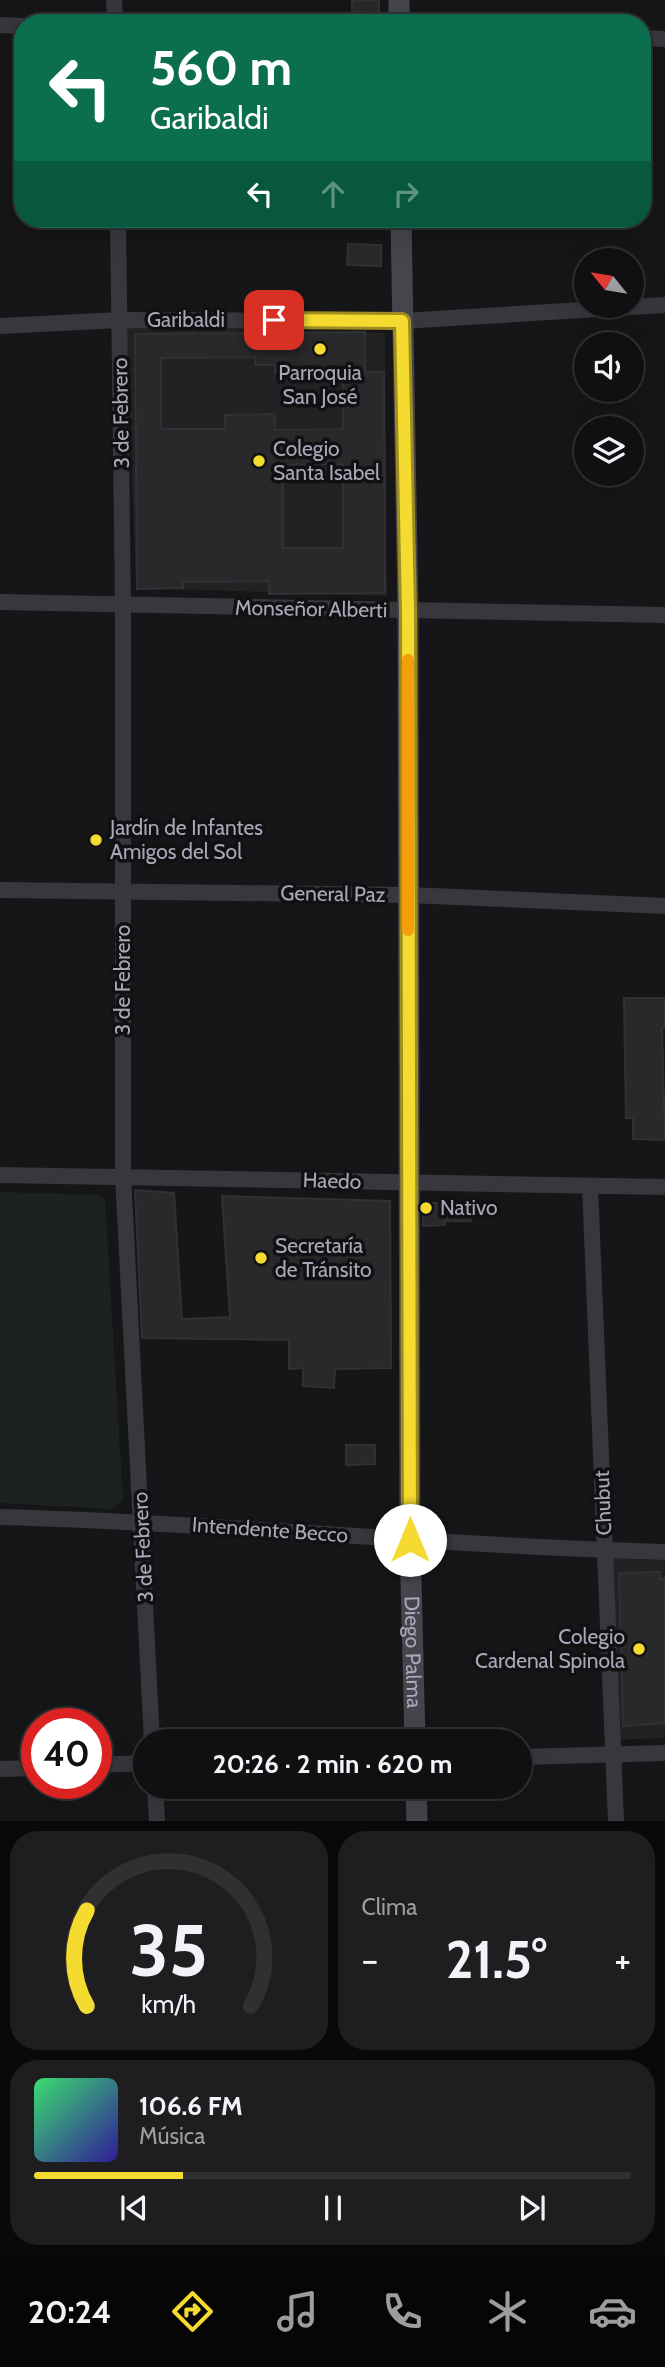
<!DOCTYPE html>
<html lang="es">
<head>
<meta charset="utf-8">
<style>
  :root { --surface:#101012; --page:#1e1e20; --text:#f1f3f6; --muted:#9c9d9f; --line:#303032; --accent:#f5db30 }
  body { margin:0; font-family:Cabin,sans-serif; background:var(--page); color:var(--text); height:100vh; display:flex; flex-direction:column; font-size:26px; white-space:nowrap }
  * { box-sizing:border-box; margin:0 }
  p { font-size:23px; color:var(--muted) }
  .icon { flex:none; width:38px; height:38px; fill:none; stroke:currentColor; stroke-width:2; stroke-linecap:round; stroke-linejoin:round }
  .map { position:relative; height:1821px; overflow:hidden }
  .side { display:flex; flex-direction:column; gap:10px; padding:10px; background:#09090a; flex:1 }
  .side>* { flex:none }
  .hud { position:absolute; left:14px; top:14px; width:637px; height:214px; border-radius:28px; box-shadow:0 7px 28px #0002,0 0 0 2px var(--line); background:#0b6e4f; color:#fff; overflow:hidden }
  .needle { width:46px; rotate:300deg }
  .buttons { position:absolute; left:574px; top:248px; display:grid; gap:14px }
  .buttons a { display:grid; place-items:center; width:70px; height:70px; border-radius:50%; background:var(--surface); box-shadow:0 7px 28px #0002,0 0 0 2px var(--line); font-size:35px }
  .speed { position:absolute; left:21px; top:1708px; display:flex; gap:14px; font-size:35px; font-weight:700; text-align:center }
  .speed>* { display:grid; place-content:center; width:91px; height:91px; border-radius:50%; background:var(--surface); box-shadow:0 7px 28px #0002,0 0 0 2px var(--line); line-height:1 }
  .speed .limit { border:10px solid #d22; background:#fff; color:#111 }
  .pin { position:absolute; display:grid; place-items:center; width:60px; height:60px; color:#fff; margin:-30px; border-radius:14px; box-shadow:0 4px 10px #0006 }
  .me { position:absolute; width:77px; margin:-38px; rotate:0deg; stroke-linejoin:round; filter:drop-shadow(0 0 5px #0008) }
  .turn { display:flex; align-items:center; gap:24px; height:147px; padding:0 21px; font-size:32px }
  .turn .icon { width:91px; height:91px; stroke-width:2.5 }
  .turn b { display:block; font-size:49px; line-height:60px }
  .lanes { display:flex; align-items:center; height:66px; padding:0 21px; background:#0003; justify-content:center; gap:35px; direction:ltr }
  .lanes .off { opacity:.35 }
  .big { font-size:52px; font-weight:700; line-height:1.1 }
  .side .widget { flex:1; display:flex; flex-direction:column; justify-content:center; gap:10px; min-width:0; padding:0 24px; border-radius:28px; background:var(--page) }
  .side .dial { align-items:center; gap:0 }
  .dial svg { height:182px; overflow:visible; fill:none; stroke:var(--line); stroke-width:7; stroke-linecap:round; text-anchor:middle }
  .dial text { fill:var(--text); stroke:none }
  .song { display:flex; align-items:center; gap:21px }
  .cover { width:84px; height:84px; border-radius:10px; background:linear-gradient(135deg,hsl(140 70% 55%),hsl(250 70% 35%)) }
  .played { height:7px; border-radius:4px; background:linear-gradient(90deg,var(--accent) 25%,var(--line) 25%) }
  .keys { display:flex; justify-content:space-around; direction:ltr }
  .heat { display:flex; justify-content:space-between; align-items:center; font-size:38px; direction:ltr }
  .side .tiles { flex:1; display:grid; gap:10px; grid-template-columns:1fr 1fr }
  .widget:last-child { grid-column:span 2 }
  .trip { position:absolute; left:133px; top:1729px; width:399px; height:70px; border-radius:35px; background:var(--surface); box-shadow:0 7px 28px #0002,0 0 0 2px var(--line); font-weight:700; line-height:70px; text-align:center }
  .menu { display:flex; height:112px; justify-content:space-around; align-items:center; background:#060607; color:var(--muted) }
  .menu .icon { width:49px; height:49px }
  .menu .current { color:var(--accent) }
  .menu b { font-size:32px; color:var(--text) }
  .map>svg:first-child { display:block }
  .built { fill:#222225 }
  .green { fill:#1c231e }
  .building { fill:#29292c; stroke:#313034; stroke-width:2; fill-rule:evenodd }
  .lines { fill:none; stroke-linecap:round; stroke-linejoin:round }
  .street { stroke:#37373d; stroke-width:16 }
  .secondary { stroke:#45454d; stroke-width:21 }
  .route-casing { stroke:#9f8e1f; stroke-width:18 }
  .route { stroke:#f5db30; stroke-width:12 }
  .slow { stroke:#f59e0b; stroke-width:12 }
  .poi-dot { fill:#f5db30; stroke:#111113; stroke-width:2.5 }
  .labels { text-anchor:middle; stroke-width:7; stroke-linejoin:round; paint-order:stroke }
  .street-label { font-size:21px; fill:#a8a9b8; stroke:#111113 }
  .poi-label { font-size:21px; fill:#a8a9b8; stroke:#111113; text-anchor:start }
</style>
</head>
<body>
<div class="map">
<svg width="665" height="1821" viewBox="0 0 665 1821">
  <rect width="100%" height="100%" fill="#161618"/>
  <!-- built -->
  <g class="built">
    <path d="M127,326L385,333L387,596L136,588Z"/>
    <path d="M610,1558L665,1560V1738L615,1740Z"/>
  </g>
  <!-- green -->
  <path class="green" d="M0,1192L100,1195L105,1200L123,1501L112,1509L0,1503Z"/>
  <!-- building -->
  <g class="building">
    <path d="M352,0H379V13L352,12Z"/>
    <path d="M348,244L381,245V266L347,265Z"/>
    <path d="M365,332V372H384L385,593L269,594V581L183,582V588L137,589L135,334ZM255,357V365H275V373H343V429L275,430V414L225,415V429H161V358ZM343,464V548H283V465Z"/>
    <path d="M624,998H665V1028H662L665,1140L633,1139V1118H626Z"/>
    <path d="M135,1190L174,1193L182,1319L230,1317L222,1196L390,1201L391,1368L335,1369L334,1388L303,1386V1368L289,1369V1340L142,1338Z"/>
    <path d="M429,1203H471V1221H445V1225L423,1226V1209Z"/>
    <path d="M346,1445H375V1464L346,1465Z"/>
    <path d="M660,1572V1579H665V1723L623,1726L619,1573Z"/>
  </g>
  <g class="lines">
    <!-- street -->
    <g class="street">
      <path d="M114,0L115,23"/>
      <path d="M0,25L23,26"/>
      <path d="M642,38L665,39"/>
      <path d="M118,219L123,606V1175L152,1741"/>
      <path d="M0,326L120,320L402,321L665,305"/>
      <path d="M0,602L665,615"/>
      <path d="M0,890L408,895L665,906"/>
      <path d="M0,1175L665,1187"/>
      <path d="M590,1186L616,1821"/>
      <path d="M0,1517C222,1523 443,1546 665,1552"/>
      <path d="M520,1757L665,1753"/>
      <path d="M96,1765L145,1763"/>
      <path d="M0,1769L37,1768"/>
      <path d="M155,1787L157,1821"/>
    </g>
    <!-- secondary -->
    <g class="secondary">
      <path d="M399,0V23"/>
      <path id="s1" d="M401,219L408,610L410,1540L415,1741"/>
      <path d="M416,1787L417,1821"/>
    </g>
  </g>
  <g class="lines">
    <defs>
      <path id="route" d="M274,320L402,321L408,610L410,1540"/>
    </defs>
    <!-- route casing -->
    <use href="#route" class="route-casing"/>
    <!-- route -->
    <use href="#route" class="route"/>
    <!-- slow -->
    <path class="slow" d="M408,930V660"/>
  </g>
  <!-- markers -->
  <g class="poi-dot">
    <circle cx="320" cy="349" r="7"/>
    <circle cx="259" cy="461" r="7"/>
    <circle cx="96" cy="840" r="7"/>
    <circle cx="426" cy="1208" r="7"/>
    <circle cx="261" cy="1258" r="7"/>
    <circle cx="639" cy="1649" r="7"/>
  </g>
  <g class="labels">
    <!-- street labels -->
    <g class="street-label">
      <text x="186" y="327">Garibaldi</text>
      <text transform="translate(121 413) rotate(-91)" y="7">3 de Febrero</text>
      <text transform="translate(311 609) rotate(1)" y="7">Monseñor Alberti</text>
      <text transform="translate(333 894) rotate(1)" y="7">General Paz</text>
      <text transform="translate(123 980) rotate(-90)" y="7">3 de Febrero</text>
      <text transform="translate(332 1181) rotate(2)" y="7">Haedo</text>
      <text transform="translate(603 1503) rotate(-92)" y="7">Chubut</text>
      <text transform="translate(270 1530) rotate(4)" y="7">Intendente Becco</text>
      <text transform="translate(143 1547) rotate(-93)" y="7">3 de Febrero</text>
      <text dy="7" stroke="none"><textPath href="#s1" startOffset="1433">Diego Palma</textPath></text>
    </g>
    <!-- poi labels -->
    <g class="poi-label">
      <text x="320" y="380" text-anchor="middle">Parroquia<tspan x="320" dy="24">San José</tspan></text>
      <text x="273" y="456">Colegio<tspan x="273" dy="24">Santa Isabel</tspan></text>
      <text x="110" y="835">Jardín de Infantes<tspan x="110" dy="24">Amigos del Sol</tspan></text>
      <text x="440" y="1215">Nativo</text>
      <text x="275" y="1253">Secretaría<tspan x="275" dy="24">de Tránsito</tspan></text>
      <text x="625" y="1644" text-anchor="end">Colegio<tspan x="625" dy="24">Cardenal Spinola</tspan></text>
    </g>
  </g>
</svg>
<div class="buttons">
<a><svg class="needle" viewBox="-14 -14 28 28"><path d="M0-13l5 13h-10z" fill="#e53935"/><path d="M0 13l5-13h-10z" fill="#9c9d9f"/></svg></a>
<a><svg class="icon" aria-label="sound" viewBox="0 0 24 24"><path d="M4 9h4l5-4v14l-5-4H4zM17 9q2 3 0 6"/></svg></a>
<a><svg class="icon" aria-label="layers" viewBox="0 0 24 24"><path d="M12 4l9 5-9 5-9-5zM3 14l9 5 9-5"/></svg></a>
</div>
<div class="speed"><div class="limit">40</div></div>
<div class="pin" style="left:274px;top:320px;background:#d93025"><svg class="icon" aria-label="arrive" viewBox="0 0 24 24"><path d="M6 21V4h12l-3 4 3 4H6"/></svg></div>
<svg class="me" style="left:410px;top:1540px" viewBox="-20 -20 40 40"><circle r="19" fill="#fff"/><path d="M0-13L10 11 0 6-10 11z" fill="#f5db30"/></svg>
<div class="trip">20:26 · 2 min · 620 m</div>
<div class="hud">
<div class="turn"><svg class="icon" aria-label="left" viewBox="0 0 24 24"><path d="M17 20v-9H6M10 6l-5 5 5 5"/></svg><div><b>560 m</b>Garibaldi</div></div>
<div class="lanes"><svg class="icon" aria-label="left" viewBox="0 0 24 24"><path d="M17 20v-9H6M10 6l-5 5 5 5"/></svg><svg class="icon off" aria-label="ahead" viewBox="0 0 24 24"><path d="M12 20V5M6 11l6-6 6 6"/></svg><svg class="icon off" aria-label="right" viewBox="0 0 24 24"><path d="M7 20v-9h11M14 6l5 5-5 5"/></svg></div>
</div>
</div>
<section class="side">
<div class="tiles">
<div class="widget dial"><svg viewBox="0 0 100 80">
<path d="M14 69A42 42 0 1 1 86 69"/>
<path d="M14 69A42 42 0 0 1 14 27" stroke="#f5db30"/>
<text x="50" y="56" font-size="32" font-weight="700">35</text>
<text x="50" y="72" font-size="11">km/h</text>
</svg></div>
<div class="widget"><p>Clima</p>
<div class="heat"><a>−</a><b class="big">21.5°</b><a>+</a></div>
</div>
<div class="widget">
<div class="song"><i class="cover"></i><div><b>106.6 FM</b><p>Música</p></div></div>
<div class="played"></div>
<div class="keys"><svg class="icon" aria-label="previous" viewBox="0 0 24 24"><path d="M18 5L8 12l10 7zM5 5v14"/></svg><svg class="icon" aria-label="pause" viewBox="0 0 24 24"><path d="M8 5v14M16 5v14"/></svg><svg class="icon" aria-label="next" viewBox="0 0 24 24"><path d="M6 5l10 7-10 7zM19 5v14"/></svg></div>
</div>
</div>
</section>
<nav class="menu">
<b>20:24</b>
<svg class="icon current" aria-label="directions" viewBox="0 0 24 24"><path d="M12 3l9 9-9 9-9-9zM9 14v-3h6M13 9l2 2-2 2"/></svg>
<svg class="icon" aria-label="music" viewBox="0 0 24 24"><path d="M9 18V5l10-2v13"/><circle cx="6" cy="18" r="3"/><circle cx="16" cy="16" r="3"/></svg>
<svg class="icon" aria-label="phone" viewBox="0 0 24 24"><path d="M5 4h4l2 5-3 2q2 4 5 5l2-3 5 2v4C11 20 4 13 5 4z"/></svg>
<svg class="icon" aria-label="climate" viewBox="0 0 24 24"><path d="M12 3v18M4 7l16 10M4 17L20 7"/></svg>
<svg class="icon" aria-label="car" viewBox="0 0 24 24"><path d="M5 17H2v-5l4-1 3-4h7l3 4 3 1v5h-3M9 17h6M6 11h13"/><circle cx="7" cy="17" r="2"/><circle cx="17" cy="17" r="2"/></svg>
</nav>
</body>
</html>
